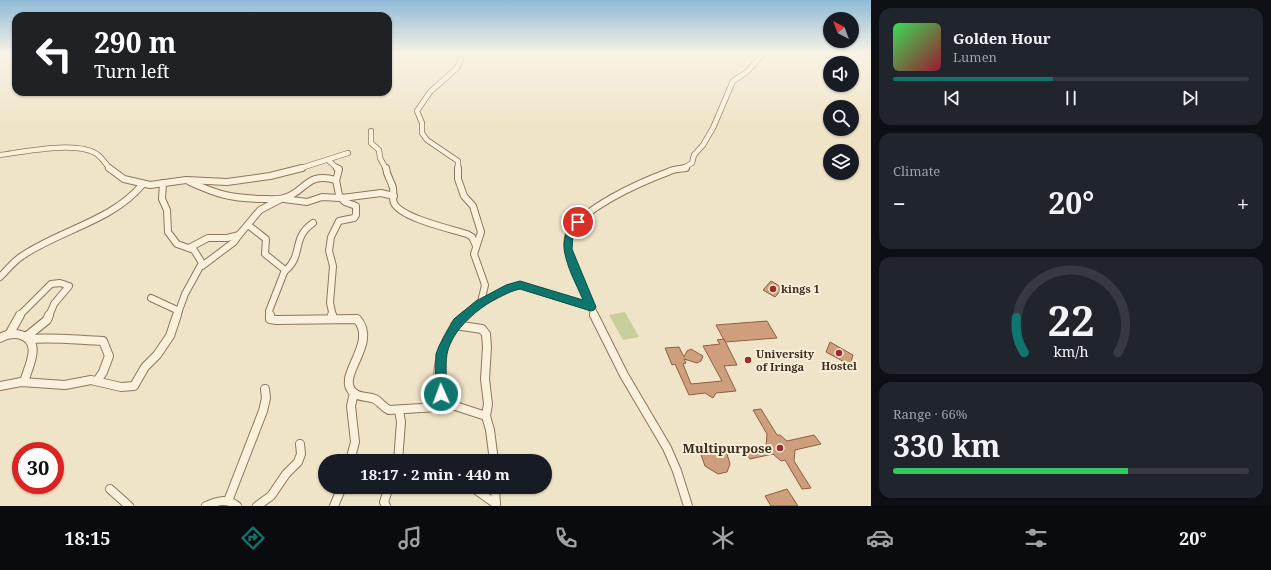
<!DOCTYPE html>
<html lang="en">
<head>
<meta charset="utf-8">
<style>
  :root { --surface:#171b24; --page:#20242c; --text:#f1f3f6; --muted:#9ea1a6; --line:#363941; --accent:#0f766e }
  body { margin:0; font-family:"Noto Serif",serif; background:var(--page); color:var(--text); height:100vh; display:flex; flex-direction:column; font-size:15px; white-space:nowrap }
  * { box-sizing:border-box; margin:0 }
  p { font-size:13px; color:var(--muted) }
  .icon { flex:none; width:22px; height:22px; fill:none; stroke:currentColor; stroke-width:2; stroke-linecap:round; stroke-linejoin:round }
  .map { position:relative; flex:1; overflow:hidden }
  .sheet { display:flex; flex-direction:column; gap:8px; padding:8px; background:#0d0f14; width:400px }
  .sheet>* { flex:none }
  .banner { position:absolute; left:12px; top:12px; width:380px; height:84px; border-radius:12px; box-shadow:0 1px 3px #0004; background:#202124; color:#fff; overflow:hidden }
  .needle { width:26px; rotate:319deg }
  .tools { position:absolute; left:823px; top:12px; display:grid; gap:8px }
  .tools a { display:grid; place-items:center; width:36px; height:36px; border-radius:50%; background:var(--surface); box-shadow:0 1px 3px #0004; font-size:20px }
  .speed { position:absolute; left:12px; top:442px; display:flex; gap:8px; font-size:20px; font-weight:700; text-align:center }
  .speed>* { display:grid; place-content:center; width:52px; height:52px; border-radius:50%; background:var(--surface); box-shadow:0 1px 3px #0004; line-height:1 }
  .speed .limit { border:6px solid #d22; background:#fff; color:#111 }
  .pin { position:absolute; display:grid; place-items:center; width:34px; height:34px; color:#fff; margin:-17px; border:2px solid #fff; border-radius:50%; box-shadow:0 1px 4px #0007 }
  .me { position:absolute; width:44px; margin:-22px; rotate:358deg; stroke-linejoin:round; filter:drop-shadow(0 0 3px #0008) }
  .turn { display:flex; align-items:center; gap:14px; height:84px; padding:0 16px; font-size:18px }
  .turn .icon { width:52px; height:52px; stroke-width:2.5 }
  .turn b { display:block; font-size:28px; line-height:34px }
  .big { font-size:30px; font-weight:700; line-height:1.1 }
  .sheet .tile { flex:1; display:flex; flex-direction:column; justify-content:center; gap:6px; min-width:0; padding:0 14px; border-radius:12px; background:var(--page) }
  .sheet .dial { align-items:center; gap:0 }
  .dial svg { height:104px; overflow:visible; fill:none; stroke:var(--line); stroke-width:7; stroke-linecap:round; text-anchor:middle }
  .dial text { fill:var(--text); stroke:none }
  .song { display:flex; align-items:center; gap:12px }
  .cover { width:48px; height:48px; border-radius:6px; background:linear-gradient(135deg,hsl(130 70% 55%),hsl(350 70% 35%)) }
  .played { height:4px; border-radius:2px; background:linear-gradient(90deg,var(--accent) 45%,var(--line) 45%) }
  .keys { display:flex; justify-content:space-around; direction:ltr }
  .heat { display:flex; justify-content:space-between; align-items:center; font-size:22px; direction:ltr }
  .charge { height:6px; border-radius:3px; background:linear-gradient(90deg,#34c759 66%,var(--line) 0) }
  .trip { position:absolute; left:318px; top:454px; width:234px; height:40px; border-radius:20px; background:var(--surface); box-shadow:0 1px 3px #0004; font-weight:700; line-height:40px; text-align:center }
  .dock { display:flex; height:64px; justify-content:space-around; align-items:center; background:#090b0e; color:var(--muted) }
  .dock .icon { width:28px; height:28px }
  .dock .current { color:var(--accent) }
  .dock b { font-size:18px; color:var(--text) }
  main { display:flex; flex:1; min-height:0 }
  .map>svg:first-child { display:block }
  .green { fill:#c9cf9b }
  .building { fill:#cf9f7d; stroke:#8d5f41 }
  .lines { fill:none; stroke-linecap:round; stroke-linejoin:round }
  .minor-far2-casing { stroke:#8d765c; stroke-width:6 }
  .minor-far1-casing { stroke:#8d765c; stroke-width:8 }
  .minor-casing { stroke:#8d765c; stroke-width:10 }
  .minor-far2 { stroke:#faf1dc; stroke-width:4.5 }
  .minor-far1 { stroke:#faf1dc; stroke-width:6 }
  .minor { stroke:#faf1dc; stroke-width:8 }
  .route { fill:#0f766e; stroke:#0a4d48 }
  .poi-dot { fill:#9e2a2b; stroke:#f7eed8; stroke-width:1.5 }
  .labels { text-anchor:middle; stroke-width:4; stroke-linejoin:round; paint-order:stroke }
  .poi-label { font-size:11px; font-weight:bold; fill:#3d2e20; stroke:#f7eed8; text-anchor:start }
  .near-poi-label { font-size:13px; font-weight:bold; fill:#3d2e20; stroke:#f7eed8; text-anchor:end }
</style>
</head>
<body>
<main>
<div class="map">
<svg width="871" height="506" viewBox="0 0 871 506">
  <rect width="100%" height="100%" fill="#f0e4c8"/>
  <!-- green -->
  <path class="green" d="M625,312L639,337L623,340L609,315Z"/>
  <!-- building -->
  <g class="building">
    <path d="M771,281L783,288L775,297L763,290Z"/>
    <path d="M767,321L777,338L725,342L716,325Z"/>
    <path d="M724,339L737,365L724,366L736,391L716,393L713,398L705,393L689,395L675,364L672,365L665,348L679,347L684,357L687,351L691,349L703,356L701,361L697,363L684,359L686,363L683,364L691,384L722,381L703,346L720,344L717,340Z"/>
    <path d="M830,342L853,355L850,365L826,352Z"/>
    <path d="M761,409L777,435H780L787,441L814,435L821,444L795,450L794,461L811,488L802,489L785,460L781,461L773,454L750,459L744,451L766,446L767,434L753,410Z"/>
    <path d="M709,445L718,447L727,454L730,464L727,472L718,474L705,466L700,452L702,449Z"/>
    <path d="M787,489L798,506H771L765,496Z"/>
  </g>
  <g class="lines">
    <defs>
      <g id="minor-far2">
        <path d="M371,131V143L379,150L380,158L386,169"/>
        <path d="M0,155C23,152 79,140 98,155C102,158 106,164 110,169"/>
        <path d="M329,161L338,169"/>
        <path d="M298,169L348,153"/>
        <path d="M458,169V161L427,140L422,133V123L417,111L430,92L457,68L463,53"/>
        <path d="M682,169L692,163L694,155L703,145L713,128L733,81L747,72L764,53"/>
      </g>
      <g id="minor-far1">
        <path d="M109,168L124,179L150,185L186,180L227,182L270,176L302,168"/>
        <path d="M386,168C387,177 391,180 393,188C394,193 392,199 394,203C401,218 451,229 467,234L472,237L476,246"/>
        <path d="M458,168V179L464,196L473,206L481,232L474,254L485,285L481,302L464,316"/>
        <path d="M336,181L339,169L337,168"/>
        <path d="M190,182C219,195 230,198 262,199C269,199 277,200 284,198C305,193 306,171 336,180L339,195L342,198L381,193L394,196"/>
        <path d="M163,183L162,199L167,210L168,232L177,244L194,250L202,263L185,294L177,316"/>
        <path d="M284,199L307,202L322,197L340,198"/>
        <path d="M248,225L266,239L265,254L285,270L269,311L270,316"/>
        <path d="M189,248L208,238H227L239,235L260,210L281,199"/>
        <path d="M202,266L234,242L239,235"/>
        <path d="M285,271C304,255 291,238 313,223"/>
        <path d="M0,277C7,270 14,261 22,256C60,230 112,221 142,185"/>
        <path d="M151,298L179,311"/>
        <path d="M479,304L510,288L520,285L591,307"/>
        <path d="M19,316L51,284L60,283L69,286L54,304L49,316"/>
        <path d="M333,316L330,303L333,266L329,251L331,237L339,221L354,218L356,215V206L345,202L340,197"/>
        <path d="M595,316L568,252C567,246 567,239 569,234C582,208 641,182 668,172C673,169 680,169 686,168"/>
      </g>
      <g id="minor">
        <path d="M270,315V319L276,320L357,319C379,344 334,377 354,393C360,398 368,396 375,399C380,402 383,407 389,410L438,407L446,403"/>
        <path d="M332,315L333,318"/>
        <path d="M466,315C444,331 428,380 446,403L486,416L490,430L494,461"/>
        <path d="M594,315L624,375L667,448L677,471L688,506"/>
        <path d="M455,325L482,329L486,334L487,347L485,379L488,404L486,416"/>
        <path d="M10,333L20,315"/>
        <path d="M26,337L47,320L49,315"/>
        <path d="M0,338C7,334 14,333 21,335C43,342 28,367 24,382"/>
        <path d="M29,339C54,337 78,340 103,341L109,356L103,372L97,381"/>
        <path d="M0,386L21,382L65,385L91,380L121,387L134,386L145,367L157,355L170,336L177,315"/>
        <path d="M350,461L355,442L351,406L354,393"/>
        <path d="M398,461L401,422L399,410"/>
        <path d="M472,487L496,504"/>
        <path d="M495,487L496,506"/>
        <path d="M110,489L129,506"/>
        <path d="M228,501L263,411L266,398L265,389"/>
        <path d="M206,506C217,501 227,498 237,506"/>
        <path d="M257,506L271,496L286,474L298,462L301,454L300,444"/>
        <path d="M334,506L342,487"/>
        <path d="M386,506L384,502L389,487"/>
      </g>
    </defs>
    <!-- minor-far2 casing -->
    <use href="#minor-far2" class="minor-far2-casing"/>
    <!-- minor-far1 casing -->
    <use href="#minor-far1" class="minor-far1-casing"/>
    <!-- minor casing -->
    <use href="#minor" class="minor-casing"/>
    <!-- minor-far2 -->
    <use href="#minor-far2" class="minor-far2"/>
    <!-- minor-far1 -->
    <use href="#minor-far1" class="minor-far1"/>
    <!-- minor -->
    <use href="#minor" class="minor"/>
  </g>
  <!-- sky -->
  <linearGradient id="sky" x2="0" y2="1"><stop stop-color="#8fbad6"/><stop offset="0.43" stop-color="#f8f3e6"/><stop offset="1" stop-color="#f8f3e6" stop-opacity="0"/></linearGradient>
  <rect width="871" height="124" fill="url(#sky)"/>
  <!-- route -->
  <path class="route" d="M578,219L583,222L573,235L572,249L596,307L594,310L591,311L520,289C493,295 452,325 447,354C445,366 447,381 447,394L445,398L441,399L437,398L435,394L436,354L439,346L454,319L476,301L506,285L520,281L583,300C575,280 554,247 570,227C572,224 574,220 578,219Z"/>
  <!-- markers -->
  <g class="poi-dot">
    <circle cx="773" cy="289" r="4"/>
    <circle cx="839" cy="353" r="4"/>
    <circle cx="748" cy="360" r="4"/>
    <circle cx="780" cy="448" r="4"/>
  </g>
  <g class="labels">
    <!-- poi labels -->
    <g class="poi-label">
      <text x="781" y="293">kings 1</text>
      <text x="756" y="358">University<tspan x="756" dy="13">of Iringa</tspan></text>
      <text x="839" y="370" text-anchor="middle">Hostel</text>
    </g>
    <!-- near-poi labels -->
    <g class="near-poi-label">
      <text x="772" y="453">Multipurpose</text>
    </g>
  </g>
</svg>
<div class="tools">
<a><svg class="needle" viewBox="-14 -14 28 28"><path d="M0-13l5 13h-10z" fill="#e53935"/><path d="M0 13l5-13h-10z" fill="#9ea1a6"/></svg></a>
<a><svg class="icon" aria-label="sound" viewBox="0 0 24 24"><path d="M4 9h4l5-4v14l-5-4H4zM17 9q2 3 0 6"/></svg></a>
<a><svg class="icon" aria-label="search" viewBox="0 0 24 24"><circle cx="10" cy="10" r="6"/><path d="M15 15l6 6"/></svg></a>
<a><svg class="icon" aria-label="layers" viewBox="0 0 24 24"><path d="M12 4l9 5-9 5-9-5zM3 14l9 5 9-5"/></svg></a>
</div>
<div class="speed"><div class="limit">30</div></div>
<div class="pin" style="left:578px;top:222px;background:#d93025"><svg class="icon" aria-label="arrive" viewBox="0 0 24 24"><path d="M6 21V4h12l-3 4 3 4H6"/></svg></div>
<svg class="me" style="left:441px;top:394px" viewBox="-20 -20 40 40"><circle r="17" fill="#0f766e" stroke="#fff" stroke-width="3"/><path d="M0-11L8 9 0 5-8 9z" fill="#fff"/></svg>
<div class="trip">18:17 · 2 min · 440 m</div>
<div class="banner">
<div class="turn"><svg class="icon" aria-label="left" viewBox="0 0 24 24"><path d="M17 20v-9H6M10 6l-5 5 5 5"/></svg><div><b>290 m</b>Turn left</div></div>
</div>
</div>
<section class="sheet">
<div class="tile">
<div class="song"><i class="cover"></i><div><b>Golden Hour</b><p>Lumen</p></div></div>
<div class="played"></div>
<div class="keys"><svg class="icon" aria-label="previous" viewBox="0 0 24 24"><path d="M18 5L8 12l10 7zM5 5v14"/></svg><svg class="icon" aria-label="pause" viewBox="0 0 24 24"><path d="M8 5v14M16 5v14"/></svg><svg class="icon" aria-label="next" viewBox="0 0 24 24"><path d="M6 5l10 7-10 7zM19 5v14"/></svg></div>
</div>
<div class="tile"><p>Climate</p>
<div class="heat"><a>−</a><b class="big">20°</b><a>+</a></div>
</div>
<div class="tile dial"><svg viewBox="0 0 100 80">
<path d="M14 69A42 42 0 1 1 86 69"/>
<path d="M14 69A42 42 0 0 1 8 42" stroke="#0f766e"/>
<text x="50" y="56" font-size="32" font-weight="700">22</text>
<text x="50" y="72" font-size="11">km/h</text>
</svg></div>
<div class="tile"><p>Range · 66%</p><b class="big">330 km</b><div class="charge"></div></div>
</section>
</main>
<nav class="dock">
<b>18:15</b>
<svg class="icon current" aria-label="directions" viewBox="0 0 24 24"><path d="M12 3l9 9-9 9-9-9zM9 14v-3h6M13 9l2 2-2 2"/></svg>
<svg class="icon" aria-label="music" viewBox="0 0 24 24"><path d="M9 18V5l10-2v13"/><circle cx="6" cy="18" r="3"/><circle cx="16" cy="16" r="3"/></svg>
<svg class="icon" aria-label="phone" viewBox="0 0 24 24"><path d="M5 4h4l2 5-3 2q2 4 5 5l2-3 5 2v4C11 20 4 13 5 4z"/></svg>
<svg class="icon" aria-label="climate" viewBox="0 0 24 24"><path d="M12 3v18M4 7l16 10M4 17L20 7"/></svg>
<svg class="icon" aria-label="car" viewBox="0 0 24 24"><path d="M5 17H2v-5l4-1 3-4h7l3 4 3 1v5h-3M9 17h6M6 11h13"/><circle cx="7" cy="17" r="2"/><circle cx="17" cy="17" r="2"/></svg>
<svg class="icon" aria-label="filters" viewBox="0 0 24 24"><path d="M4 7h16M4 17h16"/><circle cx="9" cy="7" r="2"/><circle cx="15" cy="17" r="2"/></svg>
<b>20°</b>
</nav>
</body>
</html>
